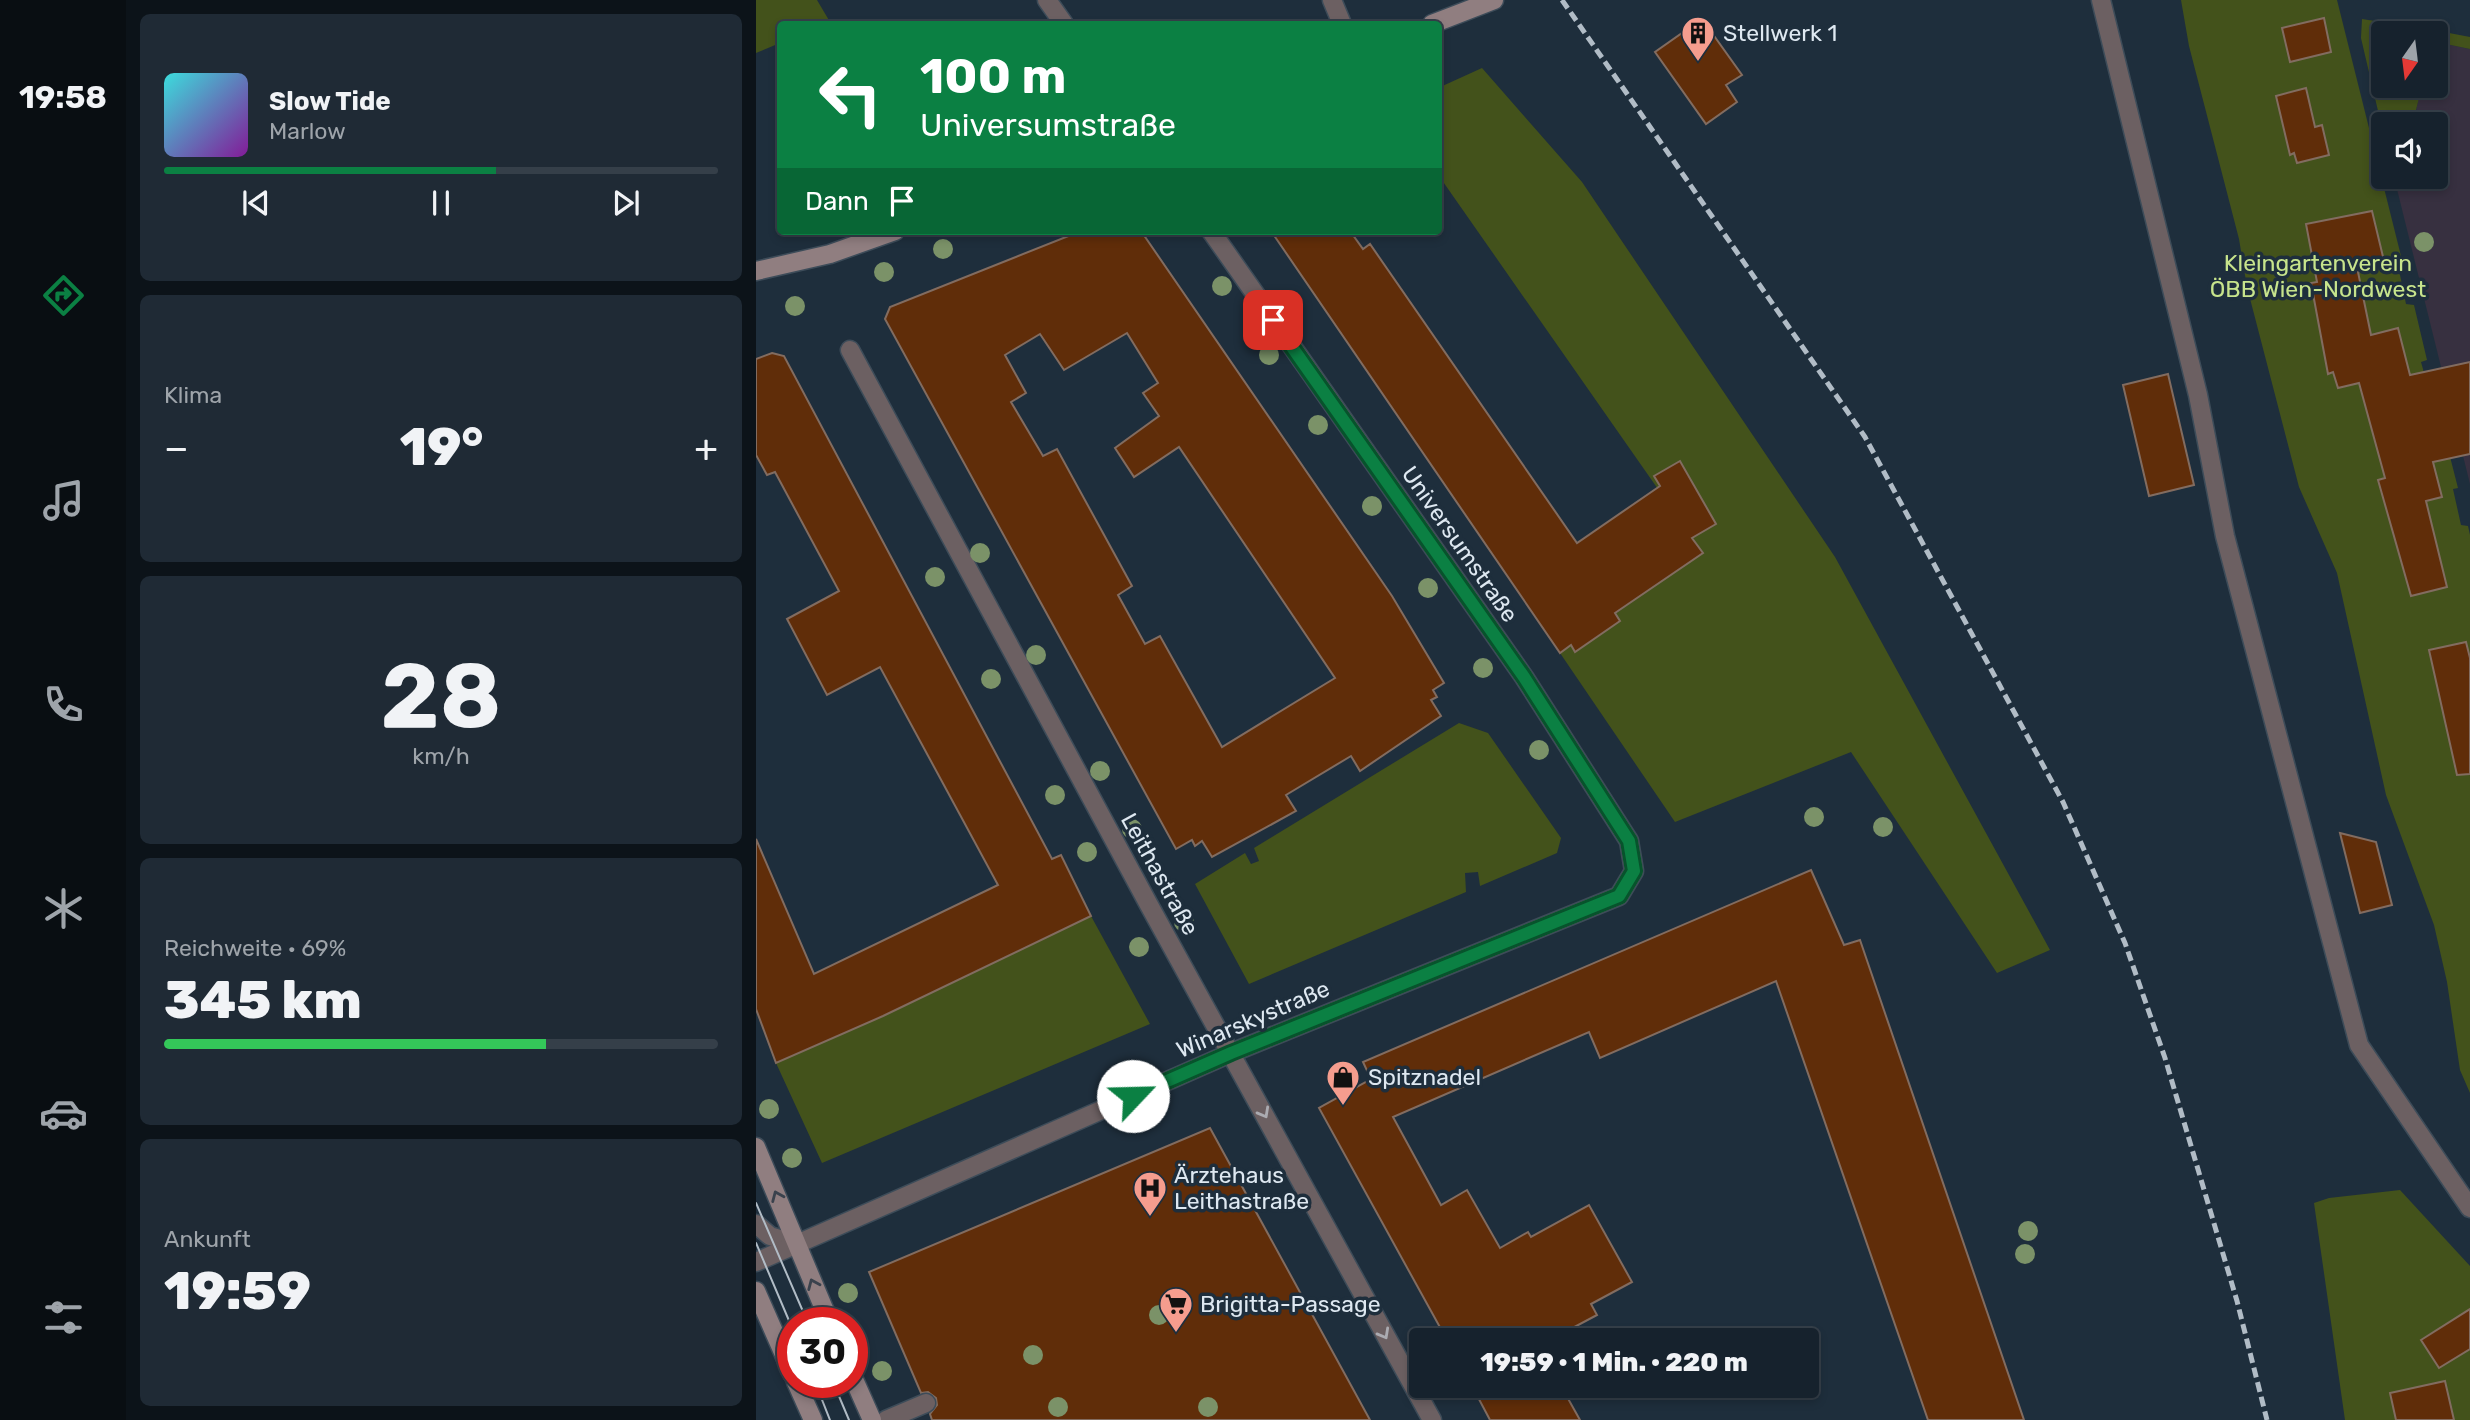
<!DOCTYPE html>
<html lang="de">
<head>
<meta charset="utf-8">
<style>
  :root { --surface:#16222d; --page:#1f2a35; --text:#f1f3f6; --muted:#9ea4aa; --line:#353f49; --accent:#0b8043 }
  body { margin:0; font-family:Rubik,sans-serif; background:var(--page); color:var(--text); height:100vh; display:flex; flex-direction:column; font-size:26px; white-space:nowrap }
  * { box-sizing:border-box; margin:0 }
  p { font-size:23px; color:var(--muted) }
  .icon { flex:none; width:38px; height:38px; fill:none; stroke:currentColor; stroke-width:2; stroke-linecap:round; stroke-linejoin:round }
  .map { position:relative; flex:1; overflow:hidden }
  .details { display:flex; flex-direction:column; gap:14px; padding:14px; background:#0c1319; width:630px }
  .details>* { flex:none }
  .hud { position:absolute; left:21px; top:21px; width:665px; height:214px; border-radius:7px; box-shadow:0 4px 10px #0003,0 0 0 2px var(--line); background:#0b8043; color:#fff; overflow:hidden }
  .needle { width:46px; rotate:194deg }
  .buttons { position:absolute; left:1615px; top:21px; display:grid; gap:14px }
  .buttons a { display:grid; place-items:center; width:77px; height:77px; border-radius:7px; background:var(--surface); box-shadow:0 4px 10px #0003,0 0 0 2px var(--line); font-size:35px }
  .speed { position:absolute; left:21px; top:1307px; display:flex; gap:14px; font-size:35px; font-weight:700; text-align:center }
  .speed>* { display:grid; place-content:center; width:91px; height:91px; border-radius:50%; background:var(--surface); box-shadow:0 4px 10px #0003,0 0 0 2px var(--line); line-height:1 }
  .speed .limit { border:10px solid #d22; background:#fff; color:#111 }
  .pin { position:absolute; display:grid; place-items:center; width:60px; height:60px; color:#fff; margin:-30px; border-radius:14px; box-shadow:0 4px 10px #0006 }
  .me { position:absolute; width:77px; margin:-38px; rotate:66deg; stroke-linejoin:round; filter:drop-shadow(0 0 5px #0008) }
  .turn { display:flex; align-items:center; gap:24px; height:147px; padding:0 28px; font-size:32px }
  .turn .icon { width:91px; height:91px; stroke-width:2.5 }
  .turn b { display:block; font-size:49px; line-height:60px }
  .then { display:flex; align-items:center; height:66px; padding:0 28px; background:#0003; gap:14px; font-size:26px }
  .big { font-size:52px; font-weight:800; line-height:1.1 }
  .details .widget { flex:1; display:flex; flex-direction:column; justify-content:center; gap:10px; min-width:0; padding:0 24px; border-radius:10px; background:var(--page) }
  .details .dial { align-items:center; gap:0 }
  .dial b { font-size:91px; line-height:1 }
  .song { display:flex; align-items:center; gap:21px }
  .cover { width:84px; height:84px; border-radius:10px; background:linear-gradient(135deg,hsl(180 70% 55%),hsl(290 70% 35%)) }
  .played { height:7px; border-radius:4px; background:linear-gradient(90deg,var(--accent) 60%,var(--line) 60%) }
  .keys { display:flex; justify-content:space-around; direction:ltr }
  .heat { display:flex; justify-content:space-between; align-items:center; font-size:38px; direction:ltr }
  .charge { height:10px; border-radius:5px; background:linear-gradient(90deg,#34c759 69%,var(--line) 0) }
  .trip { position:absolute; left:653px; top:1328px; width:410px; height:70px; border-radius:7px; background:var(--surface); box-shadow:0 4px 10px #0003,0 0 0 2px var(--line); font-weight:800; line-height:70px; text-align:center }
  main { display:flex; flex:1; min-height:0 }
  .menu { display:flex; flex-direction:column; width:126px; justify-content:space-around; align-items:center; background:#090e12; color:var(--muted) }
  .menu .icon { width:49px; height:49px }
  .menu .on { color:var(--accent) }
  .menu b { font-size:32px; color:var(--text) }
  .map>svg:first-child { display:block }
  .education { fill:#373040 }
  .green { fill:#43521b }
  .building { fill:#602d09; stroke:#826c60; stroke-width:2; fill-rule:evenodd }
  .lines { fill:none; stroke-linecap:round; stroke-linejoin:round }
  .lane-casing { stroke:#3d4c59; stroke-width:21 }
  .street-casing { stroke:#3d4c59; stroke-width:21 }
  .secondary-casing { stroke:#3d4c59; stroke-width:21 }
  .lane { stroke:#6c6062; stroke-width:18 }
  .street { stroke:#6c6062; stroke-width:18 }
  .secondary { stroke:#907e80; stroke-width:18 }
  .tram { stroke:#b1bcc6; stroke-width:2 }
  .rail { stroke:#b1bcc6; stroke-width:5; stroke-dasharray:10 5; stroke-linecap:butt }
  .tree { fill:#7b9268 }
  .oneway { stroke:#ababb1 }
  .oneway2 { stroke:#3a424d }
  .route-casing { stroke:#07532c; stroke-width:18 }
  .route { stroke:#0b8043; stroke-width:12 }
  .labels { text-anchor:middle; stroke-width:7; stroke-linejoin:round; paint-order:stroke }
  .poi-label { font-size:23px; fill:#dee8f1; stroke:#1e2e3c; text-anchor:start }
  .park-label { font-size:23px; fill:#c7e48c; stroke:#1e2e3c }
  .street-label { font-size:23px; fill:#dee8f1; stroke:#1e2e3c }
</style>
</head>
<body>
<main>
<nav class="menu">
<b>19:58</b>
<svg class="icon on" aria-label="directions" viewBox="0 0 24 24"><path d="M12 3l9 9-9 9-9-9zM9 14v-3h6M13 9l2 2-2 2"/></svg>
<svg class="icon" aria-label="music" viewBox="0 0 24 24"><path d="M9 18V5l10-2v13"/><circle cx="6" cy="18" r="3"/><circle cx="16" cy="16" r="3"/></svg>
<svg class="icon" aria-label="phone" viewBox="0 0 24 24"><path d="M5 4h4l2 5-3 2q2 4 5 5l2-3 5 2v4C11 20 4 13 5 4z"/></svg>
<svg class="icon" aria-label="climate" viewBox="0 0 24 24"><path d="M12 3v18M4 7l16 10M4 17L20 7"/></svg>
<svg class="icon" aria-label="car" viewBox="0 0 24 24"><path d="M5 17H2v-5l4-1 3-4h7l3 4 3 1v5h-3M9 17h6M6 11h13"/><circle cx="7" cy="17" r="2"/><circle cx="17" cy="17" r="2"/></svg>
<svg class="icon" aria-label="filters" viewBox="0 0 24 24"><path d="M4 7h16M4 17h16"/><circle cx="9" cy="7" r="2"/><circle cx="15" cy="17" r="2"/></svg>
</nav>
<section class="details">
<div class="widget">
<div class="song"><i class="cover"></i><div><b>Slow Tide</b><p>Marlow</p></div></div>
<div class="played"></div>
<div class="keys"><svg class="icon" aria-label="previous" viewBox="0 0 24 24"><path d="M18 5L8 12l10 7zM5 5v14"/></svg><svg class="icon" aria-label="pause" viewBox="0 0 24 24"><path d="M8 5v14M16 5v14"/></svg><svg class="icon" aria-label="next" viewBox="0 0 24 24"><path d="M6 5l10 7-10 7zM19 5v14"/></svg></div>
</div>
<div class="widget"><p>Klima</p>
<div class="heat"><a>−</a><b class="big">19°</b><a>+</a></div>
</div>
<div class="widget dial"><b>28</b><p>km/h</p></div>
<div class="widget"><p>Reichweite · 69%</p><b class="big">345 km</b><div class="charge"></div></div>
<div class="widget"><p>Ankunft</p><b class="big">19:59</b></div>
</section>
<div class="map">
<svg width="1714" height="1420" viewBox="0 0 1714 1420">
  <rect width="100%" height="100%" fill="#1e2e3c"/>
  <!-- education -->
  <path class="education" d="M1680,42L1714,49V484L1638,177H1680V124H1643L1658,121L1665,86H1680Z"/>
  <!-- green -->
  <g class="green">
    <path d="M0,0H61L74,22L24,24V43L0,53Z"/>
    <path d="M1425,0H1581L1648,268L1643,270L1650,304L1658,305L1671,360L1665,362L1676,401L1680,402L1702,488L1697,489L1705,525L1712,526L1714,535V1093L1704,1070L1691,982L1678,925L1630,795L1581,573L1543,487L1491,287L1483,239L1433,46Z"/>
    <path d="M1606,19L1658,27L1657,33H1628V86H1638L1637,92L1663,98L1657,122L1628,124L1626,128L1605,38Z"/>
    <path d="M1667,28L1714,37V49L1680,42V33H1666Z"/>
    <path d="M726,68L826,182L1079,557L1294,950L1241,973L1095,752L919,822L804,653L946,552L683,176L682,88Z"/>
    <path d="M703,723L732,733L805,838L801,853L724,886L722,872L709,873L710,892L493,984L439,884L489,853L495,864L503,861L498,848Z"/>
    <path d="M335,916L394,1024L66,1163L20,1063L127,1016Z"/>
    <path d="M1644,1190L1714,1266V1420H1589L1558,1203L1573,1198Z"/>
  </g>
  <!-- building -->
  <g class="building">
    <path d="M1568,18L1575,52L1534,62L1526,28Z"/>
    <path d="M946,19L986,75L970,85L981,102L950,124L899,52Z"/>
    <path d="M1550,88L1559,127L1566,125L1573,155L1541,163L1538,153L1534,155L1520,96Z"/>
    <path d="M1616,211L1629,265L1602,272L1615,335L1642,328L1654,375L1714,362V454L1677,462L1686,497L1670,501L1691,587L1655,596L1622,480L1629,478L1603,383L1582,388L1577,372L1572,374L1555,283L1561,282L1550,224Z"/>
    <path d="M325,231H385L636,596L688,683L677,690L681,697L675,700L685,716L604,771L595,756L530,795L540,811L456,857L446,841L439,846L436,840L420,849L129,319L134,307ZM371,333L402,383L387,393L403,416L359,448L378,477L423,447L579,678L466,747L404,636L389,644L362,595L376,586L301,449L287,456L255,402L270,393L249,355L284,334L308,370Z"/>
    <path d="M515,231H594L607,249L614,244L821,543L904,486L898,476L924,461L960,524L936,538L947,553L859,613L864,621L819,652L815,645L804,653Z"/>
    <path d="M16,353L28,356L296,859L305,855L335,916L127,1016L20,1063L0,1009V839L58,974L242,885L124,667L71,695L31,619L83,591L19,472L11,475L0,455V359Z"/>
    <path d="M1412,374L1438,485L1393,496L1367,385Z"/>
    <path d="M1710,642L1714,658V774L1701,775L1673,650Z"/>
    <path d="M1584,833L1620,842L1636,905L1604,913Z"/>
    <path d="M1055,870L1088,945L1104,940L1268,1420H1172L1020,981L844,1058L833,1032L637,1117L685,1205L711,1190L744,1248L772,1232L775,1237L833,1205L876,1282L835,1304L841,1315L794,1340H691L563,1108L615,1079L607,1062Z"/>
    <path d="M454,1128L614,1420H176L174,1414L181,1405L180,1398L172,1392L165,1393L113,1272Z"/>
    <path d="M1714,1309V1349L1683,1368L1665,1340Z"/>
    <path d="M1689,1381L1698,1420H1640L1634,1393Z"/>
    <path d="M716,1386H805L824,1420H734Z"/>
  </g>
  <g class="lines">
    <defs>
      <g id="lane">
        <path d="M576,0L586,24"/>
        <path d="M1345,0L1442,395L1469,536L1603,1045L1714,1208"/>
        <path d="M0,1224L14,1236L40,1244"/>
        <path d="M130,1420L170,1403"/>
      </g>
      <g id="street">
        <path d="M291,0L308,24"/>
        <path d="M94,350L393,905L676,1420"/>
        <path d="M0,1262L475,1053L863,896L878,871L873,841L768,677L455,231"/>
      </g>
      <g id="secondary">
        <path d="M676,24L738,0"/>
        <path d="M0,271L74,254L139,231"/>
        <path d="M0,1147L74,1323"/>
        <path d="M0,1291L37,1375"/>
        <path d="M96,1375L116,1420"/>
        <path d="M40,1382L57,1420"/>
      </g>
    </defs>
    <!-- lane casing -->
    <use href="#lane" class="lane-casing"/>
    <!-- street casing -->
    <use href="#street" class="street-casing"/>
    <!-- secondary casing -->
    <use href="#secondary" class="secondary-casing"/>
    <!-- lane -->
    <use href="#lane" class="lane"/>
    <!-- street -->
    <use href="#street" class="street"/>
    <!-- secondary -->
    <use href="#secondary" class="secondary"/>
    <!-- tram -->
    <g class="tram">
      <path d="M0,1203L52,1323"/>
      <path d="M0,1243L37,1330"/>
      <path d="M59,1382L74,1420"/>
      <path d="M77,1382L93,1420"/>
    </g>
    <!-- rail -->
    <path class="rail" d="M806,0L1109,437L1307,802L1369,943L1409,1058L1481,1301L1511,1420"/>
  </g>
  <!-- trees -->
  <g class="tree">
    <circle cx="1668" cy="242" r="10"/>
    <circle cx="187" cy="249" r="10"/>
    <circle cx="128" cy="272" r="10"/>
    <circle cx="466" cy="286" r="10"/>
    <circle cx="39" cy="306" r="10"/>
    <circle cx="513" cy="355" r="10"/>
    <circle cx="562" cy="425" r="10"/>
    <circle cx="616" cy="506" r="10"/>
    <circle cx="224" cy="553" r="10"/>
    <circle cx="179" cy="577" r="10"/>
    <circle cx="672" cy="588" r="10"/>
    <circle cx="280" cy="655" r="10"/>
    <circle cx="727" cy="668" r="10"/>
    <circle cx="235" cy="679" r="10"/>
    <circle cx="783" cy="750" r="10"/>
    <circle cx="344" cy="771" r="10"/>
    <circle cx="299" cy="795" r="10"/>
    <circle cx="1058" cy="817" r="10"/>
    <circle cx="1127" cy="827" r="10"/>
    <circle cx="376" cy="829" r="10"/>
    <circle cx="331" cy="852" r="10"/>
    <circle cx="428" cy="922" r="10"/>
    <circle cx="383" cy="947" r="10"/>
    <circle cx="13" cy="1109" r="10"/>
    <circle cx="36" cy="1158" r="10"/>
    <circle cx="1272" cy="1231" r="10"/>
    <circle cx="1269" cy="1254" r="10"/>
    <circle cx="92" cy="1293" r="10"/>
    <circle cx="403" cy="1315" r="10"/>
    <circle cx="277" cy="1355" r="10"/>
    <circle cx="126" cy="1371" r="10"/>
    <circle cx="302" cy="1407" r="10"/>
    <circle cx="452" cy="1407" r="10"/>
  </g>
  <!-- one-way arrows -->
  <defs><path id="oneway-chevron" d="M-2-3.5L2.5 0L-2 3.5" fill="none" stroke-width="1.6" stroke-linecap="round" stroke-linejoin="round" transform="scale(1.75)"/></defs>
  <g class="oneway">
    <use href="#oneway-chevron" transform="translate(508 1113) rotate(61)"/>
    <use href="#oneway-chevron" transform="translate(628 1334) rotate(61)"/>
  </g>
  <g class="oneway2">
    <use href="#oneway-chevron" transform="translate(21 1196) rotate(-113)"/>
    <use href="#oneway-chevron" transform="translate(57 1284) rotate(-113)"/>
  </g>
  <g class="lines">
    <defs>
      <path id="route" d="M377,1096L475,1053L863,896L878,871L873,841L768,677L517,320"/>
    </defs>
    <!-- route casing -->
    <use href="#route" class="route-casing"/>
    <!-- route -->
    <use href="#route" class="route"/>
  </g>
  <!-- icons -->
  <defs>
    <symbol id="building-pin" viewBox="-11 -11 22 30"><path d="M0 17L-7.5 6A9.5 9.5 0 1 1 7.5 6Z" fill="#f59d8e" stroke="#1e2e3c"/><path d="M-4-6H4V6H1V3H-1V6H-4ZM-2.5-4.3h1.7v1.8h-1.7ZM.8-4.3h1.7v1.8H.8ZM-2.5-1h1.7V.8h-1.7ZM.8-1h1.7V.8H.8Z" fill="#111"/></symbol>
    <symbol id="shop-pin" viewBox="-11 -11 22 30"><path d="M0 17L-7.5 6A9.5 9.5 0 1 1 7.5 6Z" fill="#f59d8e" stroke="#1e2e3c"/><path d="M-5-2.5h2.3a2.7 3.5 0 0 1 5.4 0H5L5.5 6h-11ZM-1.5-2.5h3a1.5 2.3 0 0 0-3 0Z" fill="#111"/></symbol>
    <symbol id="hospital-pin" viewBox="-11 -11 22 30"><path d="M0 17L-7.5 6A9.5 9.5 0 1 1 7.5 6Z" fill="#f59d8e" stroke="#1e2e3c"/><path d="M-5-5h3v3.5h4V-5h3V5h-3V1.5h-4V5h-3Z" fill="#111"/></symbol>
    <symbol id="supermarket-pin" viewBox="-11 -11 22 30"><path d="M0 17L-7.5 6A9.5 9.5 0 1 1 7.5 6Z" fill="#f59d8e" stroke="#1e2e3c"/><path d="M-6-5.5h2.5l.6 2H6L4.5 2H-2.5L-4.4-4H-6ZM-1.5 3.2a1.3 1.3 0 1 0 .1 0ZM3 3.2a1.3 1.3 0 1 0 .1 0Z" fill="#111"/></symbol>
  </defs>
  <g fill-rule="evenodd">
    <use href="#building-pin" x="923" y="14" width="38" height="52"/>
    <use href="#shop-pin" x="568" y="1058" width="38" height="52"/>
    <use href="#hospital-pin" x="375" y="1169" width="38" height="52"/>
    <use href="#supermarket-pin" x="401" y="1285" width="38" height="52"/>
  </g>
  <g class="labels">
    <!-- poi labels -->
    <g class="poi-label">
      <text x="967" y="41">Stellwerk 1</text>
      <text x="612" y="1085">Spitznadel</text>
      <text x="418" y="1183">Ärztehaus<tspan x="418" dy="26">Leithastraße</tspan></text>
      <text x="444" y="1312">Brigitta-Passage</text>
    </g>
    <!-- park labels -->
    <g class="park-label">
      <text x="1562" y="271">Kleingartenverein<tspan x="1562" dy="26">ÖBB Wien-Nordwest</tspan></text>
    </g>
    <!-- street labels -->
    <g class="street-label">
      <text transform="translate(704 544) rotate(55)" y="8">Universumstraße</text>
      <text transform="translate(404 874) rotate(61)" y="8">Leithastraße</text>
      <text transform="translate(497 1019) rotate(-23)" y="8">Winarskystraße</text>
    </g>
  </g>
</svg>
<div class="buttons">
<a><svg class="needle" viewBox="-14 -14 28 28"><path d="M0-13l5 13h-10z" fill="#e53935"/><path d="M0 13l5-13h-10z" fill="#9ea4aa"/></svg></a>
<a><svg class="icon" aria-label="sound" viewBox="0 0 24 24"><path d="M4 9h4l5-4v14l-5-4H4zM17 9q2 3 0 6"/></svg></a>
</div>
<div class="speed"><div class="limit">30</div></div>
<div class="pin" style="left:517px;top:320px;background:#d93025"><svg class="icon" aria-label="arrive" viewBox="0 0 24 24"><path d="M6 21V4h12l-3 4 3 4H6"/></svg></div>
<svg class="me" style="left:377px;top:1096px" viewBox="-20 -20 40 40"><circle r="19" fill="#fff"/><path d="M0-13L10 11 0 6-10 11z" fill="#0b8043"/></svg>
<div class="trip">19:59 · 1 Min. · 220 m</div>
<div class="hud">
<div class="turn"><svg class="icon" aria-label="left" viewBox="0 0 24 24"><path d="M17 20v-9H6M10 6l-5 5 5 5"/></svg><div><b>100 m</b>Universumstraße</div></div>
<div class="then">Dann<svg class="icon" aria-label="arrive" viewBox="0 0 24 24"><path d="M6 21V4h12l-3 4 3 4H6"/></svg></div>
</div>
</div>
</main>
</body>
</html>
